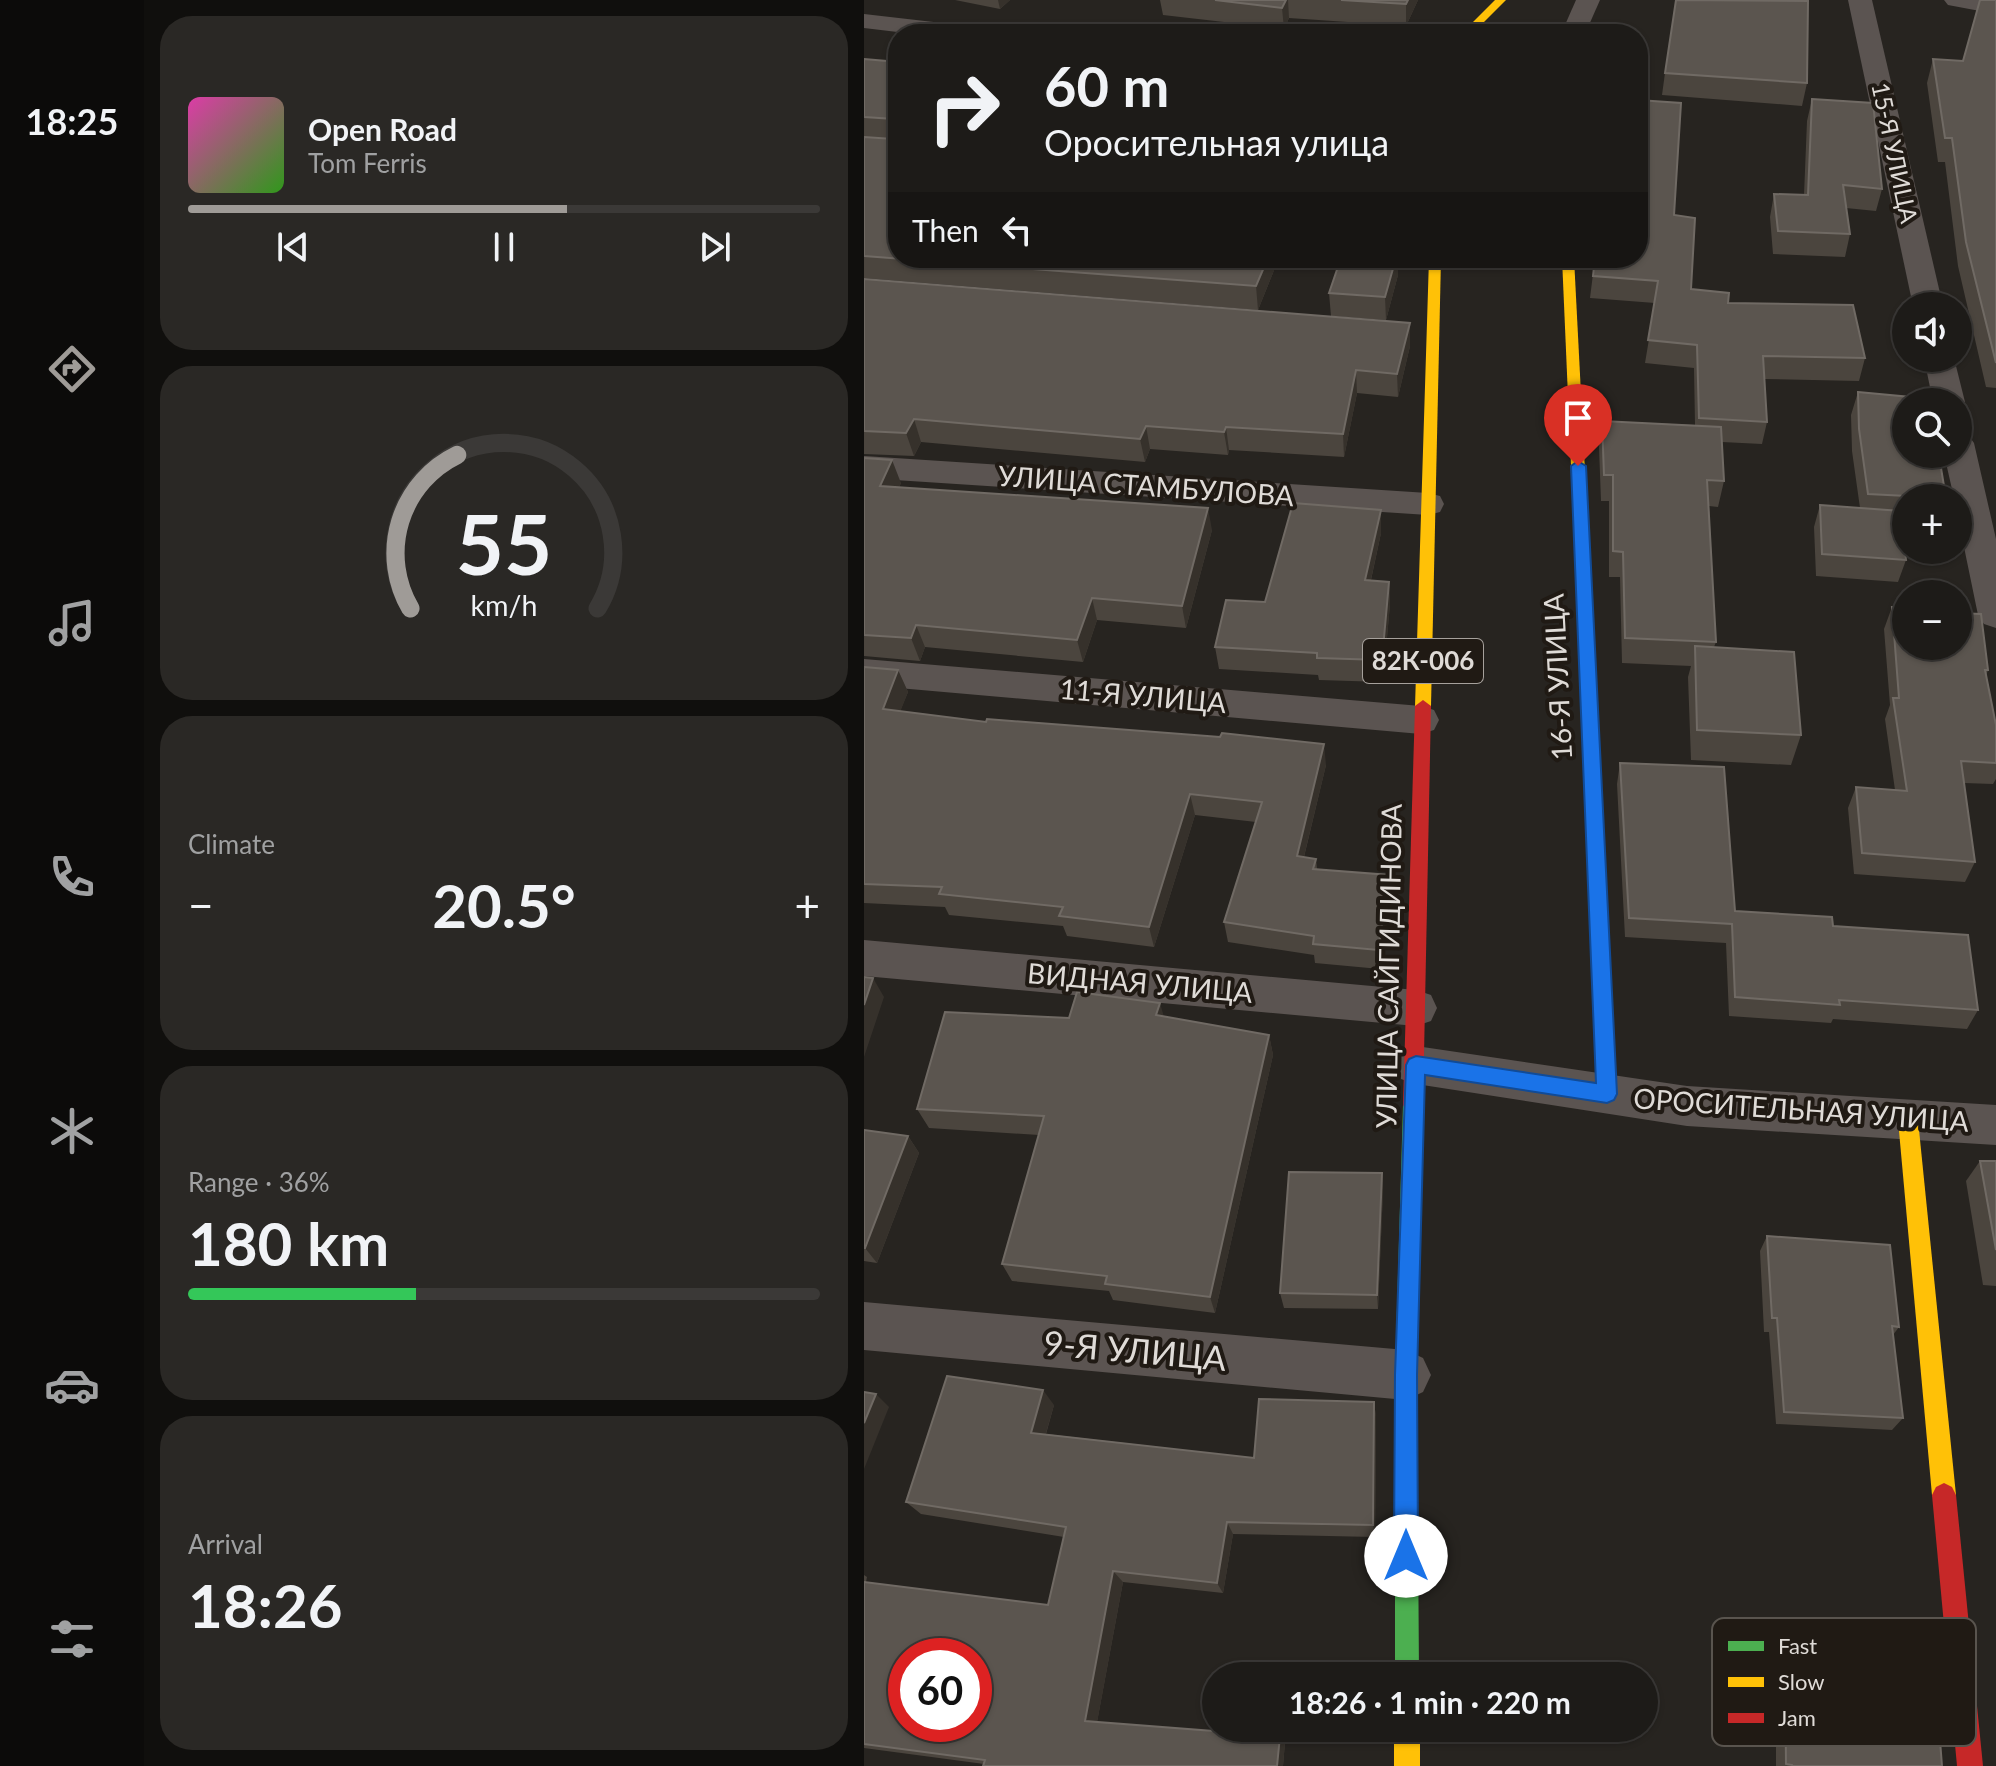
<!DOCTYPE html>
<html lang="en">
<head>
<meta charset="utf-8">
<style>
  :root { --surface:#1d1b18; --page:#2a2825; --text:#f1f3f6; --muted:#a0a1a2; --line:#3b3937; --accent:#9f9b97 }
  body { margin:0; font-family:Lato,sans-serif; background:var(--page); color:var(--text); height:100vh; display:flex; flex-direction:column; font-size:30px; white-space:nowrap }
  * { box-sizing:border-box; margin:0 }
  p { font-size:26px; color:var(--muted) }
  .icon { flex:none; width:44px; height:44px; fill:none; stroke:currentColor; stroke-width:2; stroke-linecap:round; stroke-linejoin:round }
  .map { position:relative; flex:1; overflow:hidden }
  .panel { display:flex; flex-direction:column; gap:16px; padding:16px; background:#100f0d; width:720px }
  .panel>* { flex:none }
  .guide { position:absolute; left:24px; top:24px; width:760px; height:244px; border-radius:32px; box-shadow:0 2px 6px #0004,0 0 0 2px var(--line); background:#1d1b18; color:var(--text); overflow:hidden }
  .tools { position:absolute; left:1028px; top:292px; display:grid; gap:16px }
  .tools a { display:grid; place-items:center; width:80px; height:80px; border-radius:50%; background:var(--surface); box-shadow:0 2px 6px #0004,0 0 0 2px var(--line); font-size:40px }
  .speed { position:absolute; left:24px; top:1638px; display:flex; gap:16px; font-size:40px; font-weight:700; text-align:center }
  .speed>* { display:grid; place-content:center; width:104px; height:104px; border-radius:50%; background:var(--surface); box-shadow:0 2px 6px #0004,0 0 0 2px var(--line); line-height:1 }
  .speed .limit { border:12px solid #d22; background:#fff; color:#111 }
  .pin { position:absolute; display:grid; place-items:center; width:68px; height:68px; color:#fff; margin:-82px -34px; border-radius:50% 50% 50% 0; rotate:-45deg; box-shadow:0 0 8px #0007 }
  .pin .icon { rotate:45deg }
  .me { position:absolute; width:88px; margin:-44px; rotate:0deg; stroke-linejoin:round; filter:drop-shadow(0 0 6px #0008) }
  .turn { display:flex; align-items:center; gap:28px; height:168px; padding:0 24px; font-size:36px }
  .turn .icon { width:104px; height:104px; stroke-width:2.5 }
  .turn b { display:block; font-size:56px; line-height:68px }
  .then { display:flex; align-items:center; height:76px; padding:0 24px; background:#0003; gap:16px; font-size:30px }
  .big { font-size:60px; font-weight:700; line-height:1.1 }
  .panel .card { flex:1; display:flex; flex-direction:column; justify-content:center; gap:12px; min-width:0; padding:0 28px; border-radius:32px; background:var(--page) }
  .panel .dial { align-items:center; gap:0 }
  .dial svg { height:208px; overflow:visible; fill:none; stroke:var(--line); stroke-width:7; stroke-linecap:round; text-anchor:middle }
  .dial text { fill:var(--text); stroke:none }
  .song { display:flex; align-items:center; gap:24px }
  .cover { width:96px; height:96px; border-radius:12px; background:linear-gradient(135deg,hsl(320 70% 55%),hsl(110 70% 35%)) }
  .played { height:8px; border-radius:4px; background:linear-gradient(90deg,var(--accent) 60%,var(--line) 60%) }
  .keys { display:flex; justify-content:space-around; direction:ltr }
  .heat { display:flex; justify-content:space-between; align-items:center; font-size:44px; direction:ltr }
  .charge { height:12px; border-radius:6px; background:linear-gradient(90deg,#34c759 36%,var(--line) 0) }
  .trip { position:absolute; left:338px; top:1662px; width:456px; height:80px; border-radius:40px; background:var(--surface); box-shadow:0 2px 6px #0004,0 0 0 2px var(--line); font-weight:700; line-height:80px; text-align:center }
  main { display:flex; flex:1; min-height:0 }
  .menu { display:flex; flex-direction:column; width:144px; justify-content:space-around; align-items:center; background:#0c0b0a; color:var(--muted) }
  .menu .icon { width:56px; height:56px }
  .menu .on { color:var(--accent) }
  .menu b { font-size:36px; color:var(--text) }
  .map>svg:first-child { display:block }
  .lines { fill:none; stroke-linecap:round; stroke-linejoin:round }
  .street { fill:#5b5451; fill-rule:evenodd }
  .fast { fill:#4caf50; fill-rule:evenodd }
  .slow { fill:#ffc107; fill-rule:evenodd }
  .jam { fill:#c62828; fill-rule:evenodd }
  .wall { fill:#4b453e }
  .shaded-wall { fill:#36312b }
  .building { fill:#5b554f; stroke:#706a64; stroke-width:2; fill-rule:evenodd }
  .route { fill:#1a73e8; stroke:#114b97; stroke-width:2 }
  .labels { text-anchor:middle; stroke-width:8; stroke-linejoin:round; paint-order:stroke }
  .far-street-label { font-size:24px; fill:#dfdbd7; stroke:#201a14 }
  .shield { fill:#201a14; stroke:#a6a19c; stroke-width:2 }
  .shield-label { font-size:26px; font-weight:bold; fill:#dfdbd7 }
  .street-label { font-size:28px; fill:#dfdbd7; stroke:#201a14 }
  .near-street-label { font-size:34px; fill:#dfdbd7; stroke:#201a14 }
  .key { fill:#201a14; stroke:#59544e; stroke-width:2 }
  .key-label { font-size:22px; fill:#dfdbd7 }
</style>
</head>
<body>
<main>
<nav class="menu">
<b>18:25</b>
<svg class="icon on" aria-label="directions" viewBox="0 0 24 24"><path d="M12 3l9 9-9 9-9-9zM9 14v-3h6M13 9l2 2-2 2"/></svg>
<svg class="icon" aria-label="music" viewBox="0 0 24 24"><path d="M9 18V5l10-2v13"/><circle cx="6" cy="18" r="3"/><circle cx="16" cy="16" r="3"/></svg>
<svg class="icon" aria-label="phone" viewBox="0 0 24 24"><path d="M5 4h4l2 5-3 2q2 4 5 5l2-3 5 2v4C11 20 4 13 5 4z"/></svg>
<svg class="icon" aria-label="climate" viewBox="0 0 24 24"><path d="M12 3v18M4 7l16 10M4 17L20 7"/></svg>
<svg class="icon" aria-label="car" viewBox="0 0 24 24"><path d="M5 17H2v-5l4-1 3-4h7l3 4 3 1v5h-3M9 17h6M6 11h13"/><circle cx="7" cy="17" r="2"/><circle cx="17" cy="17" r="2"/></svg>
<svg class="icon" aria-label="filters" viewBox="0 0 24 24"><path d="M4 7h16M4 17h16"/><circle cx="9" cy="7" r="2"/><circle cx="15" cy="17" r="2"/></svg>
</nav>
<section class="panel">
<div class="card">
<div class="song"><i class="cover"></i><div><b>Open Road</b><p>Tom Ferris</p></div></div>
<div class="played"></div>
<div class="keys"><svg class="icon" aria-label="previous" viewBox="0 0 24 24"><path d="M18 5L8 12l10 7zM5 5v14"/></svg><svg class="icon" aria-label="pause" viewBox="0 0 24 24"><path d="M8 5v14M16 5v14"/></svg><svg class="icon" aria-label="next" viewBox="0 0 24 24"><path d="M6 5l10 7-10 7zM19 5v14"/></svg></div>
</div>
<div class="card dial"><svg viewBox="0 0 100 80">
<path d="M14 69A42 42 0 1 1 86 69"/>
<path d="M14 69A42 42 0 0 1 32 10" stroke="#9f9b97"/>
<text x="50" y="56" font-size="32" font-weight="700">55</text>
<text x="50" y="72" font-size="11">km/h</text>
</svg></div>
<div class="card"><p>Climate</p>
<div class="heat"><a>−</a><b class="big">20.5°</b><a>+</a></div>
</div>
<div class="card"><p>Range · 36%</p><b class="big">180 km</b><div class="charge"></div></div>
<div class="card"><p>Arrival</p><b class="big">18:26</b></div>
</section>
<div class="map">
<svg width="1132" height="1766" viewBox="0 0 1132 1766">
  <rect width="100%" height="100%" fill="#272420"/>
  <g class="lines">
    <!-- street -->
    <g class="street">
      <path d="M712,0H736L721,34H697Z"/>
      <path d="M984,0H1008L1079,306H1049Z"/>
      <path d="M1080,0H1132V14L1084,5Z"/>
      <path d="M0,14L113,27L122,29L125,34H50L0,28Z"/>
      <path d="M1060,358H1090L1101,402L1096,409L1094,402H1069Z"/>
      <path d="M1094,433L1105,436L1110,443L1132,539V628L1120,624L1114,615L1094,518V498H1090L1080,454H1094Z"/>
      <path d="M0,456L564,493L576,496L580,504L576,512L564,515L0,478Z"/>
      <path d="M0,659L557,706L570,710L575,720L570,730L557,734L0,685Z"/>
      <path d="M0,940L552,990L567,995L573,1008L567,1021L552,1026L0,976Z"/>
      <path d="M552,1046L823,1086L1132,1105V1145L823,1126L552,1084L537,1079L530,1065L537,1051Z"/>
      <path d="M0,1302L542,1350L559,1358L567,1375L559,1392L542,1400L0,1350Z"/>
    </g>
    <!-- fast -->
    <path class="fast" d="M549,1096L556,1099L559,1105L553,1375L555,1676H531V1375L539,1105L542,1099Z"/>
    <!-- slow -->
    <g class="slow">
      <path d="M631,0H642L608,34H597Z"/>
      <path d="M565,258H577L567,706L559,712L551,706Z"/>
      <path d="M698,258H710L735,743L727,749L719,743Z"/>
      <path d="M1044,1111L1051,1114L1054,1120L1092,1495L1088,1503L1080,1507L1072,1503L1068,1495L1034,1120L1037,1114Z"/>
      <rect x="530" y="1728" width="26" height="38"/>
    </g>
    <!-- jam -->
    <g class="jam">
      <path d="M559,700L567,706L559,1105L556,1111L549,1114L542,1111L539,1105L551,706Z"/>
      <path d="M727,737L735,743L753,1094L750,1100L743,1103L736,1100L733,1094L719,743Z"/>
      <path d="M1080,1483L1088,1487L1092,1495L1119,1766H1093L1068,1495L1072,1487Z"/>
    </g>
  </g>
  <!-- wall -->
  <g class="wall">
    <path d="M91,0H146L136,9Z"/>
    <path d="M296,0H554L542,26L425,18L420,29L299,15Z"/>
    <path d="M1132,0V388L1122,387L1094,266L1081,162H1074L1063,83L1069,59L1099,61Z"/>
    <path d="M0,59L34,62V258H415L394,310L0,278Z"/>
    <path d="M801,73L943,83L938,106L798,95Z"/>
    <path d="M948,99L1018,189L1012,211L982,208L986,234L981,257L909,254L906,217L910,194L940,195L943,121Z"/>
    <path d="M810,215L827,289L1001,358L995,381L900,379L903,422L898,444L858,442L860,481L854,507L845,506L852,642L850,647L937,735L927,765L827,760L824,677L827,666L758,663L756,577H745V501H737L735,447L738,421L831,425L830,368L781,363L791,303L726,298L731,258Z"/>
    <path d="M534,275L522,320L467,316L465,293Z"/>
    <path d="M0,279L546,323V346L534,397L493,393L480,457L365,450L364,455L286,449L281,462L57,442L50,456L0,454Z"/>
    <path d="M994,392L1042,402L1082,498H1042V519H1037L1042,560L1034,582L952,576L950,527L956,505L996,508L988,451L987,415Z"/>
    <path d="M0,458L37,483L35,487L348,530L322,628L233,620L219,662L61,647L56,661L0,656Z"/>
    <path d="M517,533L507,580L525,582L526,604L519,682L455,680L454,675L355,669L351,647L401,602Z"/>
    <path d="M1028,607L1124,670L1122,676L1132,725V779L1129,784L1100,783L1111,862L1101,882L990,874L984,808L992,787L1031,790L1021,719L1026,705L1020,629Z"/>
    <path d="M0,667L34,670L44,692L36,711L462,765L440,857L452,859L453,869L526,875L527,896L516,969L451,963L450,955L364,942L360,922L392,822L331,815L290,947L203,936L199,926L85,915L81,907L0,903Z"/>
    <path d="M756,763L871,911L969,926L1114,1010L1103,1029L969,1019L967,1023L865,1016L862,943L761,937L753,784Z"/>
    <path d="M299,1017L405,1035L409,1055L351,1313L249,1300L245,1291L148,1281L138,1264L175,1135L65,1128L53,1109L205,1018Z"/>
    <path d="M0,1130L44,1136L55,1153L13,1263L0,1261Z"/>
    <path d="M1116,1161H1132V1286L1119,1285L1102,1181Z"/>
    <path d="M518,1173L519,1190L514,1309L420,1308L416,1293Z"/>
    <path d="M903,1236L1035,1327L1029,1335L1039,1418L1028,1430L912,1424L905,1332H900L896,1251Z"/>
    <path d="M510,1402L512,1417L511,1537L369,1534L359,1593L259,1582L233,1722L416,1736L421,1742L419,1766H119L120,1764L0,1748V1575L3,1577L2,1582L184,1605L200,1537L57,1514L42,1502L190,1405L182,1434L390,1458Z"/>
    <path d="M921,1668L1078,1766H912V1675Z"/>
  </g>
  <!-- shaded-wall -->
  <g class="shaded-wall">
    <path d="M134,0H146L136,9Z"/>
    <path d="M422,0H424L425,18L420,29L418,8Z"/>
    <path d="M544,0H554L542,26V4Z"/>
    <path d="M404,258H415L394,310L392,286Z"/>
    <path d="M532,258H534V275L522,320L521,297Z"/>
    <path d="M546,323V346L534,397L533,374Z"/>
    <path d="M492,370L493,393L480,457L479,434Z"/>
    <path d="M50,419L57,442L50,456L42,433Z"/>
    <path d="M282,426L286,449L281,462L276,439Z"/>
    <path d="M362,427L365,450L364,455L360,432Z"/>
    <path d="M28,460L37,483L24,509L16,486Z"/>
    <path d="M344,508L348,530L322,628L318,606Z"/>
    <path d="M517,510V533L502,602L501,580Z"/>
    <path d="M525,582L526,604L519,682L518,660Z"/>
    <path d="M228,598L233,620L219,662L213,640Z"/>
    <path d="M52,625L61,647L56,661L47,638Z"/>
    <path d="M34,670L44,692L29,730L19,709Z"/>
    <path d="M460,744L462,765L435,877L433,856Z"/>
    <path d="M326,794L331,815L290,947L285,927Z"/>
    <path d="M526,875L527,896L516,969L514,950Z"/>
    <path d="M9,978L20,997L0,1057V1005Z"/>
    <path d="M296,1003L302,1024L292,1015Z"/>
    <path d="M405,1035L409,1055L351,1313L346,1297Z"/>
    <path d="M44,1136L55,1153L13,1263L1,1248Z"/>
    <path d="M518,1173L519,1190L514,1309L513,1295Z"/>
    <path d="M179,1390L190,1405L178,1447L167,1433Z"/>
    <path d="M12,1394L25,1407L0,1469V1423Z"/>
    <path d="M510,1402L512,1417L511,1537L509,1525Z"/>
    <path d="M363,1522L369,1534L359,1593L353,1583Z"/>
    <path d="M249,1571L259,1582L232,1728L221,1721Z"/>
    <path d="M416,1736L421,1742L419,1766H413Z"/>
  </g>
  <!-- building -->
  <g class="building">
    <path d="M351,0H422L418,8Z"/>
    <path d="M477,0H544L542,4Z"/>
    <path d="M812,0L944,1L943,83L801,73Z"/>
    <path d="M1116,0H1132V363L1102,242L1088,138H1081L1069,59L1099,61Z"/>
    <path d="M0,59L34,62V258H404L392,286L0,256V137L29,139L30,119L0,117Z"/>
    <path d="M948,99L1009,103L1018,189L979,185L986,234L914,231L910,194L944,195Z"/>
    <path d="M774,100L817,103L810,215L831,218L827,289L865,293L864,303L989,305L1001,358L899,356L903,422L835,418L833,345L784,340L794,281L729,276L731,258H774Z"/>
    <path d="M477,258H532L521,297L465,293Z"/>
    <path d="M0,279L546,323L533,374L492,370L479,434L362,427L360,432L282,426L276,439L50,419L42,433L0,431Z"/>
    <path d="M994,392L1068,399V402H1042V454H1072V455L1075,456L1082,498L1004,494L995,429Z"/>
    <path d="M738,421L857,427L860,481L843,480L852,642L761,638L759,552L749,551V475H740Z"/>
    <path d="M0,458L28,460L16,486L344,508L318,606L228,598L213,640L52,625L47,638L0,635Z"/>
    <path d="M429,503L517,510L501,580L525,582L518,660L453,658V653L351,647L362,600L401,602Z"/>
    <path d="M956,505L1037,511L1042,560L958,554Z"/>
    <path d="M1028,607L1042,608V646H1094V613L1117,614L1124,670H1121L1132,725V763L1097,761L1111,862L998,853L992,787L1043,791L1029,698H1035Z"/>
    <path d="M831,646L930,652L937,735L833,730Z"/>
    <path d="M0,667L34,670L19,709L122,722L123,719L356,737L358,733L460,744L433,856L452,859L449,869L526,875L514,950L449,944L450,936L360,922L398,802L326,794L285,927L195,916L199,907L75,894L78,887L0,884Z"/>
    <path d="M756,763L860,767L871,911L968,917L969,926L1104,935L1114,1010L975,1000L976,1005L871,997L868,924L765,918Z"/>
    <path d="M0,977L9,978L0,1005Z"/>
    <path d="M213,992L296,1003L292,1015L405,1035L346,1297L241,1284L243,1276L138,1264L180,1116L53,1109L81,1012L205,1018Z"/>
    <path d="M0,1130L44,1136L1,1248H0Z"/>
    <path d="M1116,1161H1132V1250Z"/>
    <path d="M425,1172L518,1173L513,1295L416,1293Z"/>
    <path d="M903,1236L1026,1245L1035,1327L1028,1326L1039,1418L920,1412L913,1318H908Z"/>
    <path d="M83,1376L179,1390L167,1433L390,1458L395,1399L510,1402L509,1525L363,1522L353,1583L249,1571L221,1721L416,1736L413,1766H119L121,1760L0,1744V1582L184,1605L202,1527L42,1502ZM42,1656H110V1724H42Z"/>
    <path d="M0,1392L12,1394L0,1423Z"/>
    <path d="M921,1668L1072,1689L1078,1766H928V1765L922,1764Z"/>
  </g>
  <!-- route -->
  <path class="route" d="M714,461L722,466L753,1094L750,1100L743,1103L561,1075L553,1375L554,1556L551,1564L542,1568L534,1564L530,1556L531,1375L542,1065L545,1059L552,1056L732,1083L707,466Z"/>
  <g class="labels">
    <!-- far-street labels -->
    <g class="far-street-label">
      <text transform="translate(1030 153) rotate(78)" y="8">15-Я УЛИЦА</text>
    </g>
    <!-- shield labels -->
    <rect class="shield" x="499" y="639" width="120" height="44" rx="6"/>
    <g class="shield-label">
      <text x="559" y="670">82К-006</text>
    </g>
    <!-- street labels -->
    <g class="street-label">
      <text transform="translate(282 486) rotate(4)" y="10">УЛИЦА СТАМБУЛОВА</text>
      <text transform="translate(694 677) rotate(-93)" y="10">16-Я УЛИЦА</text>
      <text transform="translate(279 696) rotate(5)" y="10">11-Я УЛИЦА</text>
      <text transform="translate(525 966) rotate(-89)" y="10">УЛИЦА САЙГИДИНОВА</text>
      <text transform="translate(276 983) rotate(5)" y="10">ВИДНАЯ УЛИЦА</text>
      <text transform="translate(937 1110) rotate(4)" y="10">ОРОСИТЕЛЬНАЯ УЛИЦА</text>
    </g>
    <!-- near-street labels -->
    <g class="near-street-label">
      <text transform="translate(271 1351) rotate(5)" y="12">9-Я УЛИЦА</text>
    </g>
  </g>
  <!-- legend -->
  <rect x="848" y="1618" width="264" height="128" rx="12" class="key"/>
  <rect x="864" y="1641" width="36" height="10" fill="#4caf50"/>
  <rect x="864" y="1677" width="36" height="10" fill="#ffc107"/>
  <rect x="864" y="1713" width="36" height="10" fill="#c62828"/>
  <g class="key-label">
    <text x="914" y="1654">Fast</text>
    <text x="914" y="1690">Slow</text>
    <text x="914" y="1726">Jam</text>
  </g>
</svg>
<div class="tools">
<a><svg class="icon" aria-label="sound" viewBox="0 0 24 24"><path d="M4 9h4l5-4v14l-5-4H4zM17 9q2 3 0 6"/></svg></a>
<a><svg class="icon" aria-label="search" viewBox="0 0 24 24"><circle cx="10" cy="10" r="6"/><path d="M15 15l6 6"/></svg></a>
<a>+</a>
<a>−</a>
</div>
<div class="speed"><div class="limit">60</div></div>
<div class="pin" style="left:714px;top:466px;background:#d93025"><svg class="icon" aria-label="arrive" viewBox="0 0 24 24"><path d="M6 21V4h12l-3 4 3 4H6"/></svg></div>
<svg class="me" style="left:542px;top:1556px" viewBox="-20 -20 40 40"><circle r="19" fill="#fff"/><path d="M0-13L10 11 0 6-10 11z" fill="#1a73e8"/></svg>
<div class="trip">18:26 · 1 min · 220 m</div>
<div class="guide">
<div class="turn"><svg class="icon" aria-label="right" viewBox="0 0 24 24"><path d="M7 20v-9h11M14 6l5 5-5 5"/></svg><div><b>60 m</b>Оросительная улица</div></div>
<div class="then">Then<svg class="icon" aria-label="left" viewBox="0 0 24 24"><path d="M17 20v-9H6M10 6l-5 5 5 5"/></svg></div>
</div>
</div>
</main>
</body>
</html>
